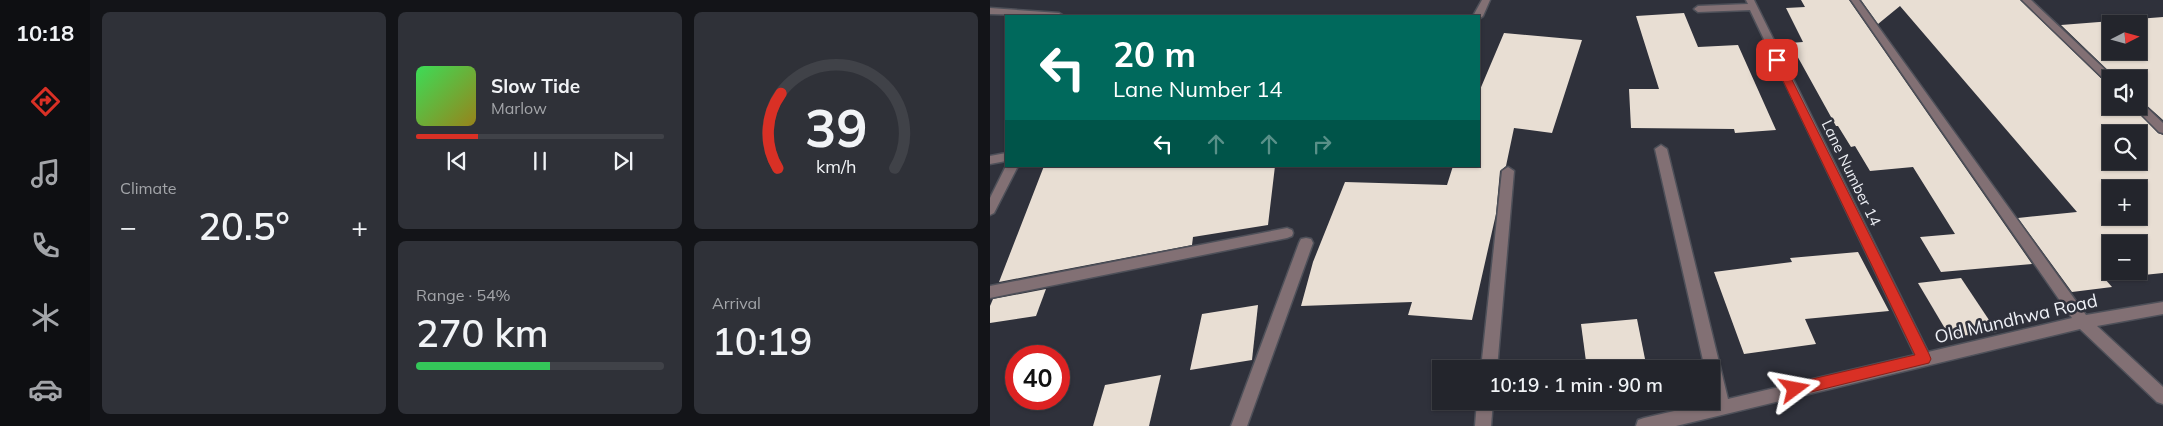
<!DOCTYPE html>
<html lang="en">
<head>
<meta charset="utf-8">
<style>
  :root { --surface:#23252c; --page:#2f3138; --text:#f1f3f6; --muted:#a3a5a9; --line:#404248; --accent:#d93025 }
  body { margin:0; font-family:Mulish,sans-serif; background:var(--page); color:var(--text); height:100vh; display:flex; flex-direction:column; font-size:19px; white-space:nowrap }
  * { box-sizing:border-box; margin:0 }
  p { font-size:16px; color:var(--muted) }
  .icon { flex:none; width:28px; height:28px; fill:none; stroke:currentColor; stroke-width:2; stroke-linecap:round; stroke-linejoin:round }
  .map { position:relative; flex:1; overflow:hidden }
  .details { display:flex; flex-direction:column; gap:12px; padding:12px; background:#131418; width:900px }
  .details>* { flex:none }
  .banner { position:absolute; left:15px; top:15px; width:475px; height:152px; border-radius:0px; box-shadow:0 1px 4px #0004,0 0 0 1px var(--line); background:#00695c; color:#fff; overflow:hidden }
  .needle { width:32px; rotate:84deg }
  .tools { position:absolute; left:1112px; top:15px; display:grid; gap:10px }
  .tools a { display:grid; place-items:center; width:45px; height:45px; border-radius:0px; background:var(--surface); box-shadow:0 1px 4px #0004,0 0 0 1px var(--line); font-size:25px }
  .speed { position:absolute; left:15px; top:345px; display:flex; gap:10px; font-size:25px; font-weight:700; text-align:center }
  .speed>* { display:grid; place-content:center; width:65px; height:65px; border-radius:50%; background:var(--surface); box-shadow:0 1px 4px #0004,0 0 0 1px var(--line); line-height:1 }
  .speed .limit { border:8px solid #d22; background:#fff; color:#111 }
  .pin { position:absolute; display:grid; place-items:center; width:42px; height:42px; color:#fff; margin:-21px; border-radius:10px; box-shadow:0 2px 8px #0006 }
  .me { position:absolute; width:55px; margin:-28px; rotate:77deg; stroke-linejoin:round; filter:drop-shadow(0 0 4px #0008) }
  .turn { display:flex; align-items:center; gap:18px; height:105px; padding:0 25px; font-size:22px }
  .turn .icon { width:65px; height:65px; stroke-width:2.5 }
  .turn b { display:block; font-size:35px; line-height:42px }
  .lanes { display:flex; align-items:center; height:48px; padding:0 25px; background:#0003; justify-content:center; gap:25px; direction:ltr }
  .lanes .off { opacity:.35 }
  .big { font-size:38px; font-weight:600; line-height:1.1 }
  .details .tile { flex:1; display:flex; flex-direction:column; justify-content:center; gap:8px; min-width:0; padding:0 18px; border-radius:8px; background:var(--page) }
  .details .dial { align-items:center; gap:0 }
  .dial svg { height:130px; overflow:visible; fill:none; stroke:var(--line); stroke-width:7; stroke-linecap:round; text-anchor:middle }
  .dial text { fill:var(--text); stroke:none }
  .song { display:flex; align-items:center; gap:15px }
  .cover { width:60px; height:60px; border-radius:8px; background:linear-gradient(135deg,hsl(130 70% 55%),hsl(50 70% 35%)) }
  .played { height:5px; border-radius:2px; background:linear-gradient(90deg,var(--accent) 25%,var(--line) 25%) }
  .keys { display:flex; justify-content:space-around; direction:ltr }
  .heat { display:flex; justify-content:space-between; align-items:center; font-size:28px; direction:ltr }
  .charge { height:8px; border-radius:4px; background:linear-gradient(90deg,#34c759 54%,var(--line) 0) }
  .details .tiles { flex:1; display:grid; gap:12px; grid-template-columns:repeat(3,1fr) }
  .tile:first-child { grid-row:span 2 }
  .trip { position:absolute; left:442px; top:360px; width:288px; height:50px; border-radius:0px; background:var(--surface); box-shadow:0 1px 4px #0004,0 0 0 1px var(--line); font-weight:600; line-height:50px; text-align:center }
  main { display:flex; flex:1; min-height:0 }
  .tab-bar { display:flex; flex-direction:column; width:90px; justify-content:space-around; align-items:center; background:#0e0f12; color:var(--muted) }
  .tab-bar .icon { width:35px; height:35px }
  .tab-bar .active { color:var(--accent) }
  .tab-bar b { font-size:22px; color:var(--text) }
  .map>svg:first-child { display:block }
  .building { fill:#e8ded3; fill-rule:evenodd }
  .lines { fill:none; stroke-linecap:round; stroke-linejoin:round }
  .minor-casing { stroke:#4e5059; stroke-width:3 }
  .minor { fill:#827074; fill-rule:evenodd }
  .route { fill:#d93025; stroke:#8d1f18 }
  .labels { text-anchor:middle; stroke-width:5; stroke-linejoin:round; paint-order:stroke }
  .street-label { font-size:15px; fill:#eef0f6; stroke:#2f313b }
  .near-street-label { font-size:18px; fill:#eef0f6; stroke:#2f313b }
</style>
</head>
<body>
<main>
<nav class="tab-bar">
<b>10:18</b>
<svg class="icon active" aria-label="directions" viewBox="0 0 24 24"><path d="M12 3l9 9-9 9-9-9zM9 14v-3h6M13 9l2 2-2 2"/></svg>
<svg class="icon" aria-label="music" viewBox="0 0 24 24"><path d="M9 18V5l10-2v13"/><circle cx="6" cy="18" r="3"/><circle cx="16" cy="16" r="3"/></svg>
<svg class="icon" aria-label="phone" viewBox="0 0 24 24"><path d="M5 4h4l2 5-3 2q2 4 5 5l2-3 5 2v4C11 20 4 13 5 4z"/></svg>
<svg class="icon" aria-label="climate" viewBox="0 0 24 24"><path d="M12 3v18M4 7l16 10M4 17L20 7"/></svg>
<svg class="icon" aria-label="car" viewBox="0 0 24 24"><path d="M5 17H2v-5l4-1 3-4h7l3 4 3 1v5h-3M9 17h6M6 11h13"/><circle cx="7" cy="17" r="2"/><circle cx="17" cy="17" r="2"/></svg>
</nav>
<section class="details">
<div class="tiles">
<div class="tile"><p>Climate</p>
<div class="heat"><a>−</a><b class="big">20.5°</b><a>+</a></div>
</div>
<div class="tile">
<div class="song"><i class="cover"></i><div><b>Slow Tide</b><p>Marlow</p></div></div>
<div class="played"></div>
<div class="keys"><svg class="icon" aria-label="previous" viewBox="0 0 24 24"><path d="M18 5L8 12l10 7zM5 5v14"/></svg><svg class="icon" aria-label="pause" viewBox="0 0 24 24"><path d="M8 5v14M16 5v14"/></svg><svg class="icon" aria-label="next" viewBox="0 0 24 24"><path d="M6 5l10 7-10 7zM19 5v14"/></svg></div>
</div>
<div class="tile dial"><svg viewBox="0 0 100 80">
<path d="M14 69A42 42 0 1 1 86 69"/>
<path d="M14 69A42 42 0 0 1 16 23" stroke="#d93025"/>
<text x="50" y="56" font-size="32" font-weight="700">39</text>
<text x="50" y="72" font-size="11">km/h</text>
</svg></div>
<div class="tile"><p>Range · 54%</p><b class="big">270 km</b><div class="charge"></div></div>
<div class="tile"><p>Arrival</p><b class="big">10:19</b></div>
</div>
</section>
<div class="map">
<svg width="1173" height="426" viewBox="0 0 1173 426">
  <rect width="100%" height="100%" fill="#2f313b"/>
  <!-- building -->
  <g class="building">
    <path d="M811,0H859L1042,264L951,272L930,237L965,234L923,167L880,171L865,146L861,147L848,126H846L800,43L813,42L796,8L815,7Z"/>
    <path d="M871,0H1030L1116,83L1121,85V106H1142L1168,133L1173,135V273L1115,279L1122,287L1082,292L1028,218L1087,212L910,6L888,24ZM1121,134H1149V161H1121ZM1121,189H1149V216H1121ZM1121,244H1149V271H1121Z"/>
    <path d="M694,13L708,47L748,45L786,130L745,133L744,129L641,128L639,89H669L646,16Z"/>
    <path d="M1173,17V120L1154,103L1149,101V79H1127L1071,25ZM1121,24H1149V51H1121Z"/>
    <path d="M514,33L592,40L562,133L524,128L516,166L510,171L506,214L482,320L418,315L422,302L311,306L323,262L355,182L457,185L463,166H489V92Z"/>
    <path d="M54,166H285L278,225L203,237L202,245L9,282Z"/>
    <path d="M868,252L899,311L815,319L826,344L754,354L724,272L802,262L800,258Z"/>
    <path d="M971,278L1007,332L960,337L928,283Z"/>
    <path d="M56,289L46,316L0,323V306L3,299Z"/>
    <path d="M268,305L262,360L200,370L212,314Z"/>
    <path d="M647,319L657,369H597L591,324Z"/>
    <path d="M171,375L159,426H103L115,385Z"/>
  </g>
  <g class="lines">
    <defs>
      <g id="minor">
        <path d="M492,0H500L493,16L489,19V16H483Z"/>
        <path d="M756,0H764L938,352L1082,318L861,0H869L1096,315L1173,302V314L1107,326L1173,387V404L1167,402L1090,329L686,426H646L648,420L654,418L723,402L721,369H715L665,149L671,145L677,149L738,399L925,355L760,10L708,12L704,9L708,6L758,4Z"/>
        <path d="M1032,0H1041L1125,79H1121V83L1117,82Z"/>
        <path d="M0,8L69,13L74,16L0,14Z"/>
        <path d="M1149,103L1153,104L1173,123V133L1169,132L1145,108L1144,106H1149Z"/>
        <path d="M16,153V161L0,164V156Z"/>
        <path d="M16,166H28L4,213L0,215V198Z"/>
        <path d="M518,167L524,171L507,369H491L512,171Z"/>
        <path d="M297,228L302,230L303,233L302,236L297,238L0,298V286Z"/>
        <path d="M316,238L321,239L323,243L257,426H241L309,243L311,239Z"/>
        <path d="M487,401H503L501,426H485Z"/>
      </g>
    </defs>
    <!-- minor casing -->
    <use href="#minor" class="minor-casing"/>
    <!-- minor -->
    <use href="#minor" class="minor"/>
  </g>
  <!-- route -->
  <path class="route" d="M787,57L792,60L939,354L941,359L939,363L805,396L800,394L798,389L800,385L805,383L925,355L783,60Z"/>
  <g class="labels">
    <!-- street labels -->
    <g class="street-label">
      <text transform="translate(861 173) rotate(64)" y="5">Lane Number 14</text>
    </g>
    <!-- near-street labels -->
    <g class="near-street-label">
      <text transform="translate(1026 319) rotate(-13)" y="6">Old Mundhwa Road</text>
    </g>
  </g>
</svg>
<div class="tools">
<a><svg class="needle" viewBox="-14 -14 28 28"><path d="M0-13l5 13h-10z" fill="#e53935"/><path d="M0 13l5-13h-10z" fill="#a3a5a9"/></svg></a>
<a><svg class="icon" aria-label="sound" viewBox="0 0 24 24"><path d="M4 9h4l5-4v14l-5-4H4zM17 9q2 3 0 6"/></svg></a>
<a><svg class="icon" aria-label="search" viewBox="0 0 24 24"><circle cx="10" cy="10" r="6"/><path d="M15 15l6 6"/></svg></a>
<a>+</a>
<a>−</a>
</div>
<div class="speed"><div class="limit">40</div></div>
<div class="pin" style="left:787px;top:60px;background:#d93025"><svg class="icon" aria-label="arrive" viewBox="0 0 24 24"><path d="M6 21V4h12l-3 4 3 4H6"/></svg></div>
<svg class="me" style="left:805px;top:389px" viewBox="-20 -20 40 40"><path d="M0-17L14 15 0 8-14 15z" fill="#d93025" stroke="#fff" stroke-width="4"/></svg>
<div class="trip">10:19 · 1 min · 90 m</div>
<div class="banner">
<div class="turn"><svg class="icon" aria-label="left" viewBox="0 0 24 24"><path d="M17 20v-9H6M10 6l-5 5 5 5"/></svg><div><b>20 m</b>Lane Number 14</div></div>
<div class="lanes"><svg class="icon" aria-label="left" viewBox="0 0 24 24"><path d="M17 20v-9H6M10 6l-5 5 5 5"/></svg><svg class="icon off" aria-label="ahead" viewBox="0 0 24 24"><path d="M12 20V5M6 11l6-6 6 6"/></svg><svg class="icon off" aria-label="ahead" viewBox="0 0 24 24"><path d="M12 20V5M6 11l6-6 6 6"/></svg><svg class="icon off" aria-label="right" viewBox="0 0 24 24"><path d="M7 20v-9h11M14 6l5 5-5 5"/></svg></div>
</div>
</div>
</main>
</body>
</html>
